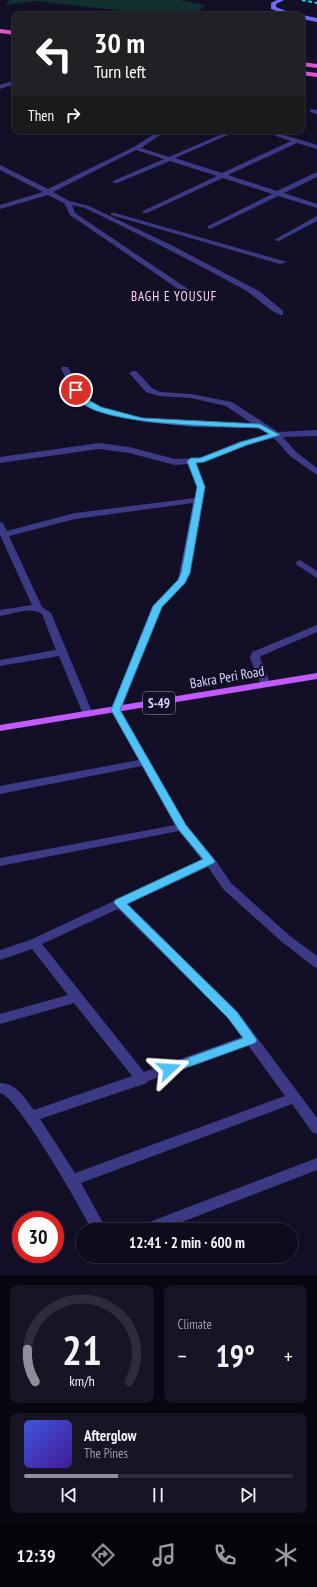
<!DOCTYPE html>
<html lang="en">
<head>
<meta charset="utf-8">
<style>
  :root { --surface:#0e0b1c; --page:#171425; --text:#f1f3f6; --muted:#9b9ba3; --line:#2e2b3b; --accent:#8c9099 }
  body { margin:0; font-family:"PT Sans Narrow",sans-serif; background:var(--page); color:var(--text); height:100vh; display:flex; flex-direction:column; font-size:15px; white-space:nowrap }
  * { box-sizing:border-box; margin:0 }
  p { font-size:13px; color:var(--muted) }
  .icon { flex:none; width:22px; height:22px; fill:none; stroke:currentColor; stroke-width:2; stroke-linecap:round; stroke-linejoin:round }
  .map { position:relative; height:1275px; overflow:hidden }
  .details { display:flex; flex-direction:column; gap:10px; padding:10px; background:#08060f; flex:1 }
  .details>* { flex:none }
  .guide { position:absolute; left:12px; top:12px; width:293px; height:122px; border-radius:8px; box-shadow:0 2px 10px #0003,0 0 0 1px var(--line); background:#202124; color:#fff; overflow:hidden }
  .speed { position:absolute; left:12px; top:1211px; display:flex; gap:8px; font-size:20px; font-weight:700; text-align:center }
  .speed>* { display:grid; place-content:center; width:52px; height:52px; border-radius:50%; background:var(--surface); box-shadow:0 2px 10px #0003,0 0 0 1px var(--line); line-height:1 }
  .speed .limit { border:6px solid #d22; background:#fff; color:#111 }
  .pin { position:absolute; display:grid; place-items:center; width:34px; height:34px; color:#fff; margin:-17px; border:2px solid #fff; border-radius:50%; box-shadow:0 1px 4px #0007 }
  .me { position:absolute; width:44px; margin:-22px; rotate:70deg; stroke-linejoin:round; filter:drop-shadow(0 0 3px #0008) }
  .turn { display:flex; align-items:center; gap:14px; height:84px; padding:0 16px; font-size:18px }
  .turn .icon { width:52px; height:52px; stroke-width:2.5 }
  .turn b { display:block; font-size:28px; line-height:34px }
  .then { display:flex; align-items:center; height:38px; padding:0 16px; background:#0003; gap:8px; font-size:15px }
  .big { font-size:30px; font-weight:800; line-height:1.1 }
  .details .card { flex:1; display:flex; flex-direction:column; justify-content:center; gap:6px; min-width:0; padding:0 14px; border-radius:8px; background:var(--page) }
  .details .dial { align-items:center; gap:0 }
  .dial svg { height:104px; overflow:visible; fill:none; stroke:var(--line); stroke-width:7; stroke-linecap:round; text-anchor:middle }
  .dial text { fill:var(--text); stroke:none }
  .song { display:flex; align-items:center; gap:12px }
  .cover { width:48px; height:48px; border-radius:6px; background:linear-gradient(135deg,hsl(230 70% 55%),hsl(260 70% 35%)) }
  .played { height:4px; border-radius:2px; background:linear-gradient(90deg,var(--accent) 35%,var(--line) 35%) }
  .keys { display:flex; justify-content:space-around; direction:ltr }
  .heat { display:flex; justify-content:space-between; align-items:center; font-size:22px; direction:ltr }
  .details .tiles { flex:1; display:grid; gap:10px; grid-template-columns:1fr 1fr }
  .card:last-child { grid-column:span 2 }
  .trip { position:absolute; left:76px; top:1223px; width:222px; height:40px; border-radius:20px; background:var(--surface); box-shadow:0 2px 10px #0003,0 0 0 1px var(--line); font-weight:800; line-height:40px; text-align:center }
  .menu { display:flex; height:64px; justify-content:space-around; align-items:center; background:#06040b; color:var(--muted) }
  .menu .icon { width:28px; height:28px }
  .menu .current { color:var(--accent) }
  .menu b { font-size:18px; color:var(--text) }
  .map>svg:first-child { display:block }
  .green { fill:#12302f }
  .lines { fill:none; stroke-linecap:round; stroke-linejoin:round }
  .minor { fill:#3d3a85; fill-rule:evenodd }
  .secondary { fill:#6f6bff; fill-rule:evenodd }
  .primary { fill:#c25bff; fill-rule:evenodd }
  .trunk { fill:#e055d1; fill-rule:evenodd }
  .rail { stroke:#00e5ff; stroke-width:2; stroke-dasharray:3.5 3; stroke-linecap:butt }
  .route { fill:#4fc3f7; stroke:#337fa1 }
  .labels { text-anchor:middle; stroke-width:4; stroke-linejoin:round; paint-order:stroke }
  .far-neighbourhood-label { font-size:13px; letter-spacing:1px; fill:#ffd6f0; stroke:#130f26 }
  .shield { fill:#130f26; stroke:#9e99be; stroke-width:1 }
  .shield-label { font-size:13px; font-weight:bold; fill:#d9d4ff }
  .street-label { font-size:14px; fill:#d9d4ff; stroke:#130f26 }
</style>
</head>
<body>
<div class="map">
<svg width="317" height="1275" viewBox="0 0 317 1275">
  <rect width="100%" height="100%" fill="#130f26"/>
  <!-- green -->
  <path class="green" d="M10,0H179L205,5L195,15H157L36,1L5,5Z"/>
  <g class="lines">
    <!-- minor -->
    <g class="minor">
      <path d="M15,80V84L0,89V85Z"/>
      <path d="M312,109L317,110V114L310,112V110Z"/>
      <path d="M159,131H166L141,148L169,157L229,131H237L175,158L222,173L291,141L261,131H271L317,145V149L297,143L228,175L277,191L317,172V177L284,193L317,204V208L278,196L210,229L208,228V226L272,194L223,178L147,213H143V211L217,176L170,161L117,183H113V181L164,159L136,150L53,192L69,201L89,206L171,245L259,291L283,311V315C275,316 254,295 245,290C192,261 139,234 85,208L72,205L75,213L191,291L187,293H184L70,215L64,203L48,195L0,209V205L43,192L0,170V165L48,189L134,147Z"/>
      <path d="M111,213H115L287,262L280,264L111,215Z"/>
      <path d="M317,216V221L279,241L274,240Z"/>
      <path d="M62,367H68C74,377 77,392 86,399C119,423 210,423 251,423L226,406L191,398L159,396L146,392L129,373L133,371H136L152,388L160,392L191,394L232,402L278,432L317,430V436L283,437L296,452L317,468V475L290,456L274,438L247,445L204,462L196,463L205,487L190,573L185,583L162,607L121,710L186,825L214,858L231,883L290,936L317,956V968L313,966L282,942L223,889L208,867L128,904L238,1012L317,1118V1134L312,1132L292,1104L81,1183L107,1230H92C82,1210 16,1094 0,1093V1083C17,1083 25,1099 34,1110L132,1076L74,1003L0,1024V1014L68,995L32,949L0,960V950L30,940L202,860L179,831L0,866V858L175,825L142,766L0,794V786L139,760L111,710L153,606L178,580L193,503L75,519L9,536L42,607L51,613L93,714L88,717L83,714L59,656L0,666V660L56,650L42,614C30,606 13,614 0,616V610L32,605L0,535V522L3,523L7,531L75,513L195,498L197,487L188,464L175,465L129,453L99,449L0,463V457L99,443L129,447L175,459L200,458L241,441L269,434L258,428L194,427L144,422L97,411L78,400L61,369ZM118,909L228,1018L242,1037L144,1072L42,944ZM248,1045L285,1096L75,1173L40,1119L147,1083L148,1081Z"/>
      <path d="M300,560L317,571V578L297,565L295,563Z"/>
      <path d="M317,625V632L261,656L260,658L271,685L270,687H262L250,658L252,652Z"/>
      <path d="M317,1158V1170L161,1230H137L139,1226Z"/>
    </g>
    <!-- secondary -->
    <g class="secondary">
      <path d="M277,0H284L276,4V7L296,15H288L271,9V3Z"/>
      <path d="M302,15L317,18V22L302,19Z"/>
    </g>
    <!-- primary -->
    <path class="primary" d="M317,673V679L0,731V725Z"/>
    <!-- trunk -->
    <g class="trunk">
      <path d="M0,29L15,31V35L0,33Z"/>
      <path d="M302,62L317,64V68L302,66Z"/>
      <path d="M302,71L317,73V77L302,75Z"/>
    </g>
    <!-- rail -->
    <path class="rail" d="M302,0L317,3"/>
  </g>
  <!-- route -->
  <path class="route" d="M74,388H79L85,398L101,407L142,418L260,424L280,435L247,445L204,462L196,463L205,487L190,573L185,583L162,607L120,710L186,825L215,861L214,863L127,904L237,1012L257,1040L255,1043L169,1074L165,1072L163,1069L165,1066L243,1038L228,1018L114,903L115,900L203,859L178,829L111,710L153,606L178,580L181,573L197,487L187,461L191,458H200L241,442L269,434L259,428C223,426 100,426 79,400C76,397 75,393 73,390Z"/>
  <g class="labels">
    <!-- far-neighbourhood labels -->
    <g class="far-neighbourhood-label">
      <text x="174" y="301">BAGH E YOUSUF</text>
    </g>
    <!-- shield labels -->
    <rect class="shield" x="143" y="692" width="32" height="22" rx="3"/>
    <g class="shield-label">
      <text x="159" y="708">S-49</text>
    </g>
    <!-- street labels -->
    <g class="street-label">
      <text transform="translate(227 677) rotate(-10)" y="5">Bakra Peri Road</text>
    </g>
  </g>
</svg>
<div class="speed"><div class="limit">30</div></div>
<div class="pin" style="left:76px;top:390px;background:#d93025"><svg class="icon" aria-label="arrive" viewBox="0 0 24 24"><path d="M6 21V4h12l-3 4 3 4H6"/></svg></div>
<svg class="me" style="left:169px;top:1069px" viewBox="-20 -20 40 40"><path d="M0-17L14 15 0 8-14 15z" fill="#4fc3f7" stroke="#fff" stroke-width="4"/></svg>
<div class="trip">12:41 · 2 min · 600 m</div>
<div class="guide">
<div class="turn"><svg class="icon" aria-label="left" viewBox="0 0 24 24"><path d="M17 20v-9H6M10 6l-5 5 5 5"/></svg><div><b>30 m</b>Turn left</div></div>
<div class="then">Then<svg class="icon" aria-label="right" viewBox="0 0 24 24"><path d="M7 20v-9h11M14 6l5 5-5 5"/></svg></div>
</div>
</div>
<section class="details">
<div class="tiles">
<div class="card dial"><svg viewBox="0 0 100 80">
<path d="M14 69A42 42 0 1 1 86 69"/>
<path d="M14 69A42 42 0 0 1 8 44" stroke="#8c9099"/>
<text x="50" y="56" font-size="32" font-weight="700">21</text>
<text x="50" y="72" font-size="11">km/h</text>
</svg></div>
<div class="card"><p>Climate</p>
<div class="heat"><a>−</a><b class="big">19°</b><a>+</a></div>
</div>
<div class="card">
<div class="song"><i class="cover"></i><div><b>Afterglow</b><p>The Pines</p></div></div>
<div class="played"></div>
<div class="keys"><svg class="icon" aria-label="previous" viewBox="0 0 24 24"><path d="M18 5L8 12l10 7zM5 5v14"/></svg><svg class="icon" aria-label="pause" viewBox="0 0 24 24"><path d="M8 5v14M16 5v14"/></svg><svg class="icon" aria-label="next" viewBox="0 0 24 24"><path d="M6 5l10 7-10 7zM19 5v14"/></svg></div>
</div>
</div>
</section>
<nav class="menu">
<b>12:39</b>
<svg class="icon current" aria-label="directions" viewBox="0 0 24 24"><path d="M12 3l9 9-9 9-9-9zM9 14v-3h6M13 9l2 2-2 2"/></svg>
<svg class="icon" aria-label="music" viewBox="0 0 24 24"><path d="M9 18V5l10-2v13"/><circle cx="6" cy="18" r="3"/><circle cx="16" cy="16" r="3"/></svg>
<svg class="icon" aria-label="phone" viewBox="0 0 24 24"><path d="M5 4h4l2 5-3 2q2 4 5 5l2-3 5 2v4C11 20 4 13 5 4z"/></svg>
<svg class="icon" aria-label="climate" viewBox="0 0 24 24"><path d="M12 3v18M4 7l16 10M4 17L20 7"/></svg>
</nav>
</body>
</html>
